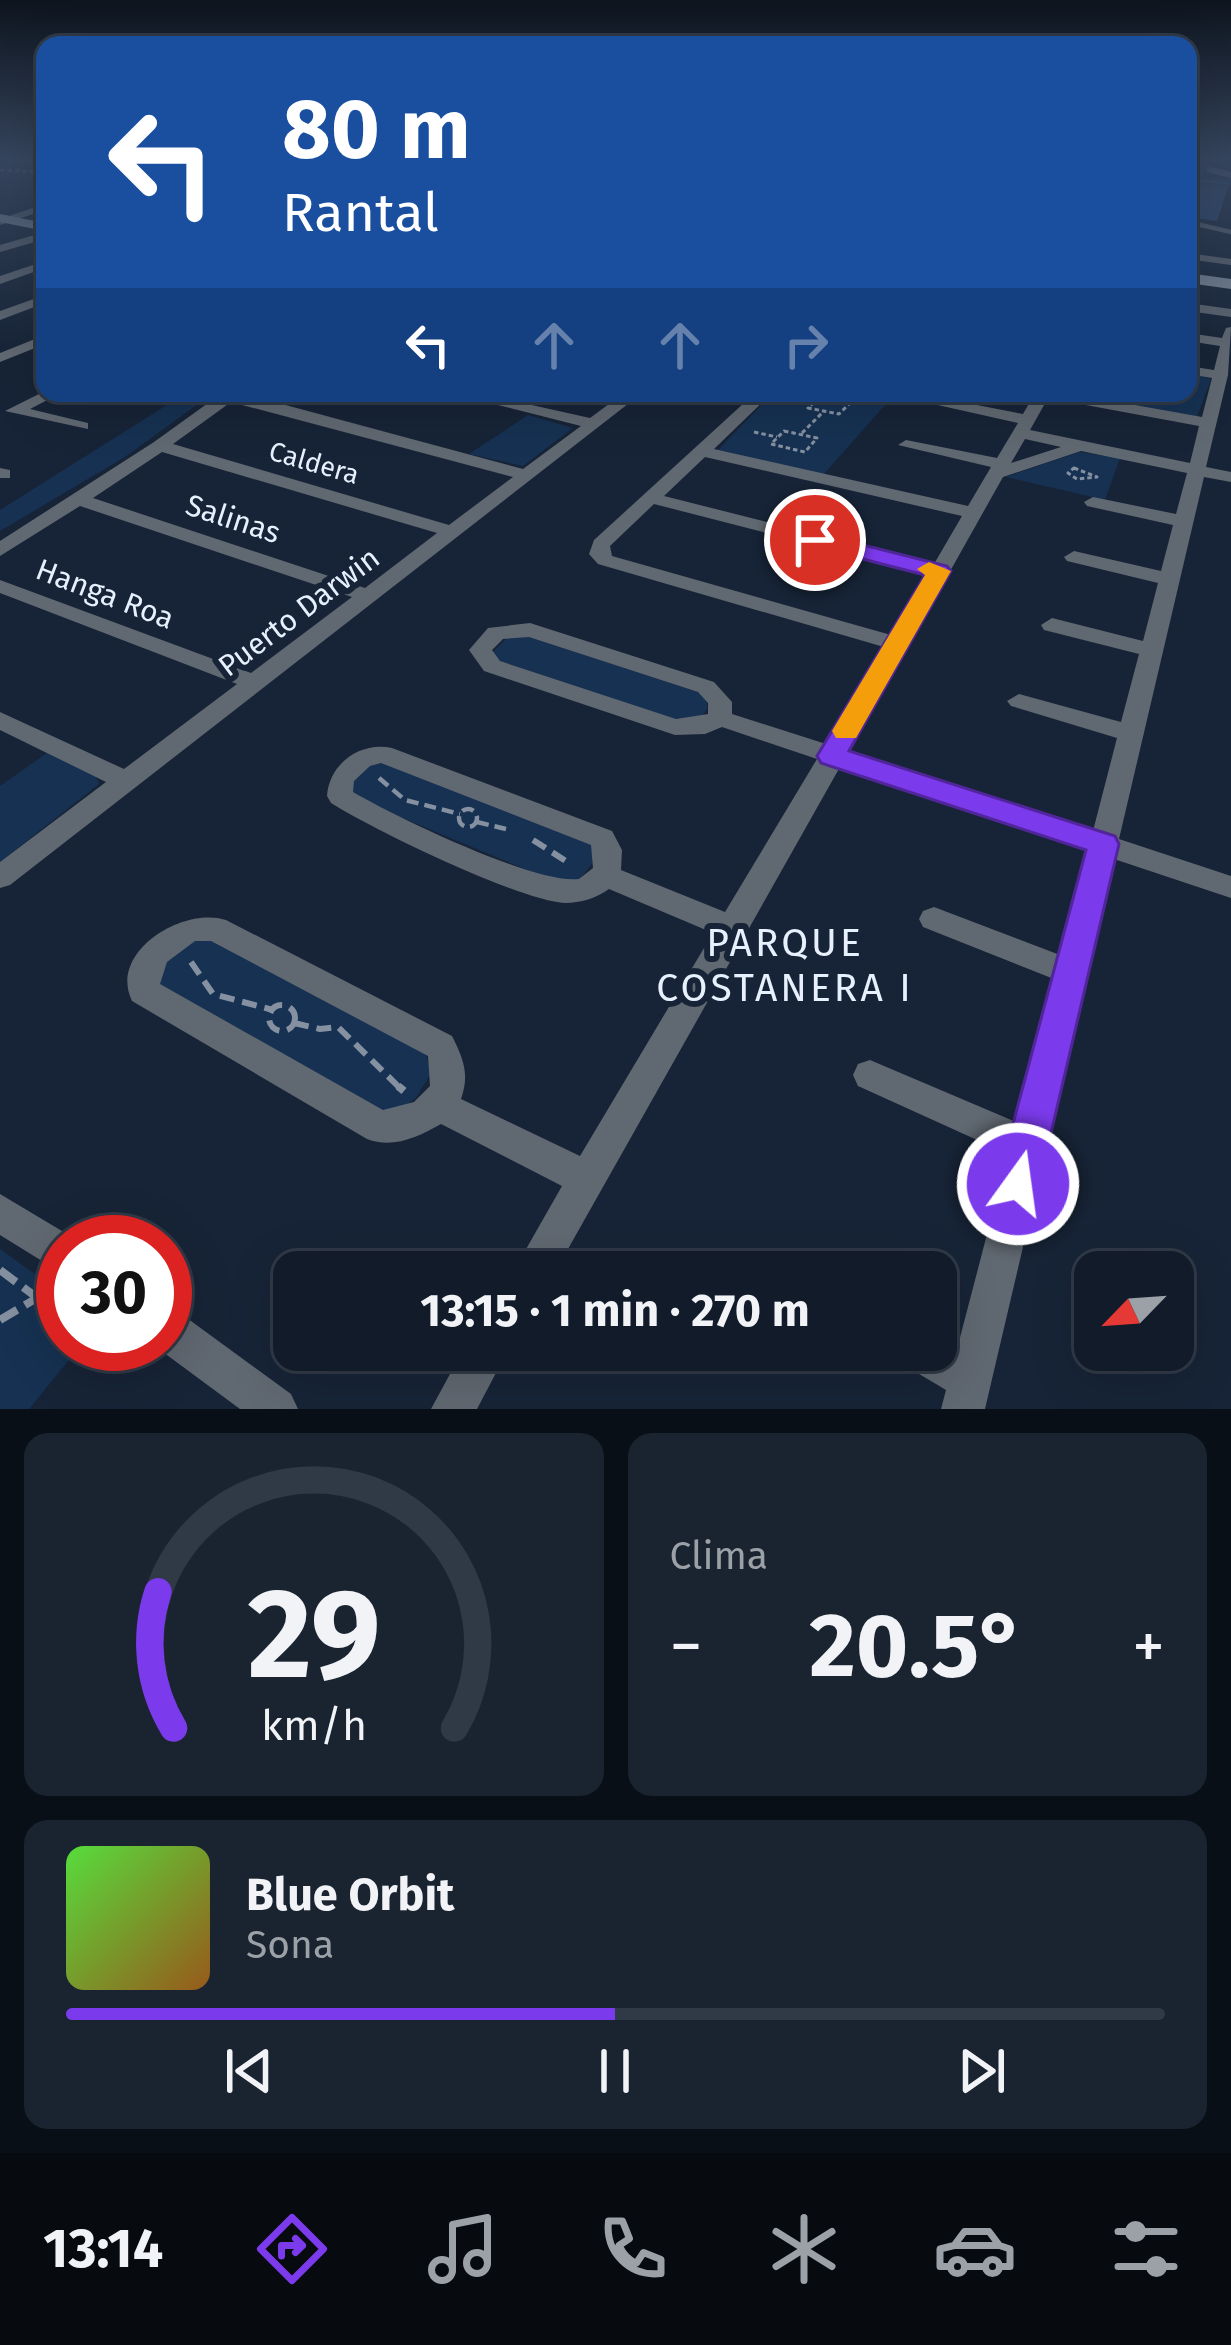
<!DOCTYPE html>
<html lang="es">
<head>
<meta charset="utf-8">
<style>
  :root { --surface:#111b29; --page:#1a2431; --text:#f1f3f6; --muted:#9ca1a8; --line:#303946; --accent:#7c3aed }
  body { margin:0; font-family:"Fira Sans",sans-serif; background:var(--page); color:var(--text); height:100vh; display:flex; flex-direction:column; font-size:45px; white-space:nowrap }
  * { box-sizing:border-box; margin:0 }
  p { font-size:39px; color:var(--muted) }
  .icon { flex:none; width:66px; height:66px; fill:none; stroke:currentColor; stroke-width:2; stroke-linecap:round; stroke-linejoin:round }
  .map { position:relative; height:1409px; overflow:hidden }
  .details { display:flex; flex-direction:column; gap:24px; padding:24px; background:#090f17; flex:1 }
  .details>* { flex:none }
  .hud { position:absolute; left:36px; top:36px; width:1161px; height:366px; border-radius:24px; box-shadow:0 12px 48px #0002,0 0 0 3px var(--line); background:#1a4fa0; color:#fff; overflow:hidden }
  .needle { width:78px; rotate:245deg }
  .buttons { position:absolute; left:1074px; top:1251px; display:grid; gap:24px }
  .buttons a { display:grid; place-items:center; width:120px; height:120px; border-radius:24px; background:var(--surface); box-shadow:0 12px 48px #0002,0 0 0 3px var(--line); font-size:60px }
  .speed { position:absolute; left:36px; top:1215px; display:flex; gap:24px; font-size:60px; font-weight:700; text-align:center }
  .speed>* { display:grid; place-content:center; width:156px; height:156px; border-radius:50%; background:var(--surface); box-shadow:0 12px 48px #0002,0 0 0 3px var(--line); line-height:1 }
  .speed .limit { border:18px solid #d22; background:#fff; color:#111 }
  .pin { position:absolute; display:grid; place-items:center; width:102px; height:102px; color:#fff; margin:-51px; border:6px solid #fff; border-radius:50%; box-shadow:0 3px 12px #0007 }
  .me { position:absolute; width:132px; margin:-66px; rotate:14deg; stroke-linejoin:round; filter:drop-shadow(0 0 9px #0008) }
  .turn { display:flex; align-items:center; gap:42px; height:252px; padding:0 48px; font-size:54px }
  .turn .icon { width:156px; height:156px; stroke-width:2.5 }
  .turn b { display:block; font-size:84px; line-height:102px }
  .lanes { display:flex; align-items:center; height:114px; padding:0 48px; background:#0003; justify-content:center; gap:60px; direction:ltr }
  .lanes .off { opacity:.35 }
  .big { font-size:90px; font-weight:700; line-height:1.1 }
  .details .tile { flex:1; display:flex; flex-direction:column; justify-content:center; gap:18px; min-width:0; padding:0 42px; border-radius:24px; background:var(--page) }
  .details .dial { align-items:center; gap:0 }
  .dial svg { height:312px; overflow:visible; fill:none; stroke:var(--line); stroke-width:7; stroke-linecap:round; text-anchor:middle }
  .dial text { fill:var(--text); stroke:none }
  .song { display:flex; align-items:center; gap:36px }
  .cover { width:144px; height:144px; border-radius:18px; background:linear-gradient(135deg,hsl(110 70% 55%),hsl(30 70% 35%)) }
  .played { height:12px; border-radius:6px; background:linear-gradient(90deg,var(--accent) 50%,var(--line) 50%) }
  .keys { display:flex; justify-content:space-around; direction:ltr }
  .heat { display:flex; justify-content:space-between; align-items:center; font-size:66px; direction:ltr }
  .details .tiles { flex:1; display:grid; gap:24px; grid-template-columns:1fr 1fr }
  .tile:last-child { grid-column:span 2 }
  .trip { position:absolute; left:273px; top:1251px; width:684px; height:120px; border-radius:24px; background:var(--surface); box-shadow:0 12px 48px #0002,0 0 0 3px var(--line); font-weight:700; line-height:120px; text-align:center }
  .dock { display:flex; height:192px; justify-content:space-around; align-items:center; background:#070b10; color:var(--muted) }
  .dock .icon { width:84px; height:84px }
  .dock .selected { color:var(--accent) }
  .dock b { font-size:54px; color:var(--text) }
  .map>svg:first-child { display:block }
  .green { fill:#163152 }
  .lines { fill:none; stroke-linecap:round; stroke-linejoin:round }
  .path-far3 { stroke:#8590a0; stroke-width:3; stroke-dasharray:4.5 3; stroke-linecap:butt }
  .path-far2 { stroke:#8590a0; stroke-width:4.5; stroke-dasharray:12 6; stroke-linecap:butt }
  .path-far1 { stroke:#8590a0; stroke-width:6; stroke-dasharray:15 8; stroke-linecap:butt }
  .path { stroke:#8590a0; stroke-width:8; stroke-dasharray:20 9; stroke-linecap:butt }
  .lane-far1 { stroke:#606871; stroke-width:4.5 }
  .lane { stroke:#606871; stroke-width:6 }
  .street { fill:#606871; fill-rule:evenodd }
  .secondary { fill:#838e9e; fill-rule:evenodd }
  .wall { fill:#284a77 }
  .shaded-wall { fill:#203c61 }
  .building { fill:#2e568a; stroke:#203c61; stroke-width:3 }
  .route { fill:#7c3aed; stroke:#51269a; stroke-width:3 }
  .slow { fill:#f59e0b }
  .labels { text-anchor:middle; stroke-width:12; stroke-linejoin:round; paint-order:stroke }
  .far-street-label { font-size:27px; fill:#e7f0fd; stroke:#172437 }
  .street-label { font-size:30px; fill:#e7f0fd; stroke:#172437 }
  .near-neighbourhood-label { font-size:39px; letter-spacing:3px; fill:#e7f0fd; stroke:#172437 }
</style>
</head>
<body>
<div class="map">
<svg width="1231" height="1409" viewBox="0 0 1231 1409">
  <rect width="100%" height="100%" fill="#172437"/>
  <!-- green -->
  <g class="green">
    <path d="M1188,372L1211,379L1197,417L1057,393H1188Z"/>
    <path d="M186,393H213L125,457L0,531V510Z"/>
    <path d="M773,393H877L893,396L823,475L718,450Z"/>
    <path d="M528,415L573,428L523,466L469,454Z"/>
    <path d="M1079,452L1120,458L1105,500L1006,477Z"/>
    <path d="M524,635L697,692L707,697V709L703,715L679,722L497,660L492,653L508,637Z"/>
    <path d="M47,753L96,777L99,784L0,862V786Z"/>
    <path d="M384,761L590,843L598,856L580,879L561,884L354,798L350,792C354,770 363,767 384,761Z"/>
    <path d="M208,937L425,1051L431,1073L416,1098L393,1114L376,1110L159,986L154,971L176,946Z"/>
    <path d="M0,1249L63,1294V1344H82L29,1409H0Z"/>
  </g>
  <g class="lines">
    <!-- path-far3 -->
    <g class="path-far3">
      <path d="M0,170L45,172"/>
      <path d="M784,396L813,402"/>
      <path d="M819,397L850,403L839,414L808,408Z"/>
      <path d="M784,431L817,438L805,452L771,444Z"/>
      <path d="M754,432L777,437"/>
      <path d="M802,433L824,411"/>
      <path d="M1074,468L1097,477L1077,479L1068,473Z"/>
    </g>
    <!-- path-far2 -->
    <g class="path-far2">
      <path d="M379,778L405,800L460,814"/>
      <circle cx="468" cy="818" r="9"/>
      <path d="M477,822L506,829"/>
    </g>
    <!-- path-far1 -->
    <g class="path-far1">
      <path d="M533,840L569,863"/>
      <path d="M191,962L213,994L273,1010"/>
      <circle cx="282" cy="1018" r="13"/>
      <path d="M294,1023L320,1029L338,1027L401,1089"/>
    </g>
    <!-- path -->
    <g class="path">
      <path d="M398,1086L404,1091"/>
      <path d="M0,1270L63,1317"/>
      <path d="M0,1320L57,1286"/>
    </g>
    <!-- lane-far1 -->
    <path class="lane-far1" d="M1188,222L1231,232"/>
    <!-- lane -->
    <path class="lane" d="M1188,256L1231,262"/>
    <!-- street -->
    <g class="street">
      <path d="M1211,158L1210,160L1188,165V159Z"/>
      <path d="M45,204V210L0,225V219Z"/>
      <path d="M45,232V239L0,252V245Z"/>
      <path d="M45,261V268L0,284V276Z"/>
      <path d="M45,295V303L0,320V311Z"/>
      <path d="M1188,303L1231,309V317L1188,311Z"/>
      <path d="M1231,327L1228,375L1206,467L1231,472V482L1204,477L1119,839L1231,876V898L1114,859L985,1409H941L946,1390L904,1365L898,1350H936V1336L957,1349L1008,1154L858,1086L853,1075L858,1064L870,1060L1016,1122L1054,979L923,927L919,919L923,911L934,907L1060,955L1088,850L840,767L555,1272H513L562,1186L441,1124C418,1137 393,1149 367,1139L132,1001C108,952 183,906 226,920L452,1036C463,1058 470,1074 461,1099L580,1156L713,933L609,889C596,898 581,903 565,903C520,901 372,829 331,803L327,796C329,764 360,741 392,748L612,831L622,850L621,870L725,912L817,759L722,727L705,734L675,735L484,671L469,650L488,628L530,623L714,682L732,702V714L826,744L884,647L598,564L589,554L594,540L755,393H772L714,449L968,506L991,467L898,445L906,440L997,458L1018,423L884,393H915L1023,414L1035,393H1068L1202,417L1212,378L1188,374V366L1214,370L1220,346L1188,341V333L1222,338L1226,328ZM1048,398L1199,426L1190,463L1030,430ZM1025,439L1061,447L1011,463ZM1081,451L1187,473L1176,514L1093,497L1084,502L1087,506L1173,525L1161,571L1074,551L1064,557L1067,561L1158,583L1143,641L1052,618L1041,625L1044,630L1139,654L1121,722L1019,694L1007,701L1011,706L1117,738L1093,831L849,751L1003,477ZM705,457L962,516L934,564L664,496ZM654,504L927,574L891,635L612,556L610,546ZM529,637L698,692L708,703V714L676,719L500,661L492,650L503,639ZM381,763L591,845L593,868L579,879C536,885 394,816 353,792L354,781L370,766ZM195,941H211L428,1056L430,1086L414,1102L383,1110L160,984L167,962Z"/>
      <path d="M45,335V344L0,362V353Z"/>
      <path d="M45,391L61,393L30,409L88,423V429L5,411Z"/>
      <path d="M222,393H241L523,469L581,426L450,393H478L590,418L624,393H642L10,885L0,888V862L106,782L0,730V712L124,769L237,684L0,593V580L251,673L352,597L80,506L0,556V541L154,442ZM231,402L513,477L449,525L173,444ZM162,452L437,533L365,588L93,498Z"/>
      <path d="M0,468L10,470V478H0Z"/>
      <path d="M0,1194L77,1240L63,1242V1274L0,1235Z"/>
      <path d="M165,1307L180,1313L291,1394L298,1409H240L152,1344H165Z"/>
      <path d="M463,1350H508L477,1409H431Z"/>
    </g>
    <!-- secondary -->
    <g class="secondary">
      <path d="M1188,161L1231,172V178L1188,167Z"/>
      <path d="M0,214L45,223V231L0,222Z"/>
      <path d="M1188,273L1231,279V289L1188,283Z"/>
    </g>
  </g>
  <!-- wall -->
  <path class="wall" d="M1188,160L1208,166L1204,178L1230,181L1217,221L1188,217Z"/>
  <!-- shaded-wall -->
  <path class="shaded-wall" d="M1208,166L1202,183L1189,182L1194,167Z"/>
  <!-- building -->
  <path class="building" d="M1188,160L1208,166L1194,167L1197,178L1230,181L1229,186L1188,182Z"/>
  <!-- sky -->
  <linearGradient id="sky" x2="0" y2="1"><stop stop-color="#0d141e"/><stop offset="0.45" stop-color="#36455e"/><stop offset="1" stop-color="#36455e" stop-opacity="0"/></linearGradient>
  <rect width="1231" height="355" fill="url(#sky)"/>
  <!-- route -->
  <path class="route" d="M815,533L947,566L951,571L849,751L1115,836L1119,844L1039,1184L1033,1199L1018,1205L1003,1199L997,1184L1086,850L821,763L817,756L925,575L808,545V535Z"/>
  <!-- slow -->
  <path class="slow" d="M929,562L951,571L856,738H836L832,731L925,575L917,569Z"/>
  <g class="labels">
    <!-- far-street labels -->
    <g class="far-street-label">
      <text transform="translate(314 463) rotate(16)" y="9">Caldera</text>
    </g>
    <!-- street labels -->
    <g class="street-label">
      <text transform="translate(233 519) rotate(18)" y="10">Salinas</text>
      <text transform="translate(105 594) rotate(21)" y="10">Hanga Roa</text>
      <text transform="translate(299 612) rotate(-37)" y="10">Puerto Darwin</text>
    </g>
    <!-- near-neighbourhood labels -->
    <g class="near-neighbourhood-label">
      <text x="785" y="956">PARQUE<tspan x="785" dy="45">COSTANERA I</tspan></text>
    </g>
  </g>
</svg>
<div class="buttons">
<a><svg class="needle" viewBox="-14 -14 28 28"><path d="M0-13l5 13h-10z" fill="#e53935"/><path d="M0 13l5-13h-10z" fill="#9ca1a8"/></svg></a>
</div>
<div class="speed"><div class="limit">30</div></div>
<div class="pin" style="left:815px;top:540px;background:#d93025"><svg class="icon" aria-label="arrive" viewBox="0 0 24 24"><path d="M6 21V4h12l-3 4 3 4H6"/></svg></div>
<svg class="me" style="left:1018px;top:1184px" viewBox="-20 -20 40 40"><circle r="17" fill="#7c3aed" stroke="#fff" stroke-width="3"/><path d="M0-11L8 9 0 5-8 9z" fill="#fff"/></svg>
<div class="trip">13:15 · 1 min · 270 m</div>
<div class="hud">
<div class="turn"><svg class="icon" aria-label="left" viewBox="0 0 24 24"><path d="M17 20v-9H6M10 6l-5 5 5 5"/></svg><div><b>80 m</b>Rantal</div></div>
<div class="lanes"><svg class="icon" aria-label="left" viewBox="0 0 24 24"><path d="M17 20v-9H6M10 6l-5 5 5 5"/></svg><svg class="icon off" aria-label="ahead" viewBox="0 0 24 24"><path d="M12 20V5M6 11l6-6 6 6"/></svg><svg class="icon off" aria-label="ahead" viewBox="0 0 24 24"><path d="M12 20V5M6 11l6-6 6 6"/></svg><svg class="icon off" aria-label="right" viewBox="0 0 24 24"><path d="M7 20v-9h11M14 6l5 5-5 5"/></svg></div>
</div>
</div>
<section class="details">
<div class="tiles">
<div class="tile dial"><svg viewBox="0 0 100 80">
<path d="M14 69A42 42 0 1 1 86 69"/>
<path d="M14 69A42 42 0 0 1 10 34" stroke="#7c3aed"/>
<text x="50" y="56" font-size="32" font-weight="700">29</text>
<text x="50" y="72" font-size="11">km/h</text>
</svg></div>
<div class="tile"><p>Clima</p>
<div class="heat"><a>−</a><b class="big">20.5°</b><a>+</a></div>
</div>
<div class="tile">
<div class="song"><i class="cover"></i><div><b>Blue Orbit</b><p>Sona</p></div></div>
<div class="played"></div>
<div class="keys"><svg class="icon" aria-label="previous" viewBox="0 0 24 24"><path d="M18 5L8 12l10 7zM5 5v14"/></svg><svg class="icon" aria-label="pause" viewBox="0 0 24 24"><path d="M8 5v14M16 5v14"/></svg><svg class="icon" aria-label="next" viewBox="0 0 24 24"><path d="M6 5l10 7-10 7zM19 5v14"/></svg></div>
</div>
</div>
</section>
<nav class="dock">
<b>13:14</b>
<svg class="icon selected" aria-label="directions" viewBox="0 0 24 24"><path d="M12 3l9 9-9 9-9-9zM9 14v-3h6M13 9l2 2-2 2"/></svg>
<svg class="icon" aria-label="music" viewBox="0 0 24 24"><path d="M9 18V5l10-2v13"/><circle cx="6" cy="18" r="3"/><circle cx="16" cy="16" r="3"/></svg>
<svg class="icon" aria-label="phone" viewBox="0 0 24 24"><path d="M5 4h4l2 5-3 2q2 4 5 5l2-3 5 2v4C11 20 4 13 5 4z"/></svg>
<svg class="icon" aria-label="climate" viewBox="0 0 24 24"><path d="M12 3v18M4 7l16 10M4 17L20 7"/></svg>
<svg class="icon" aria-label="car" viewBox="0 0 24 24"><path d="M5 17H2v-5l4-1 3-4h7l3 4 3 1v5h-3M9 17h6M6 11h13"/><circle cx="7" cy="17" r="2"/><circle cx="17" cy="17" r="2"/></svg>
<svg class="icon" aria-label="filters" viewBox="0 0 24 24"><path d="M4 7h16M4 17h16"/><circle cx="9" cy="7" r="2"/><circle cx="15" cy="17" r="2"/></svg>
</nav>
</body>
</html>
